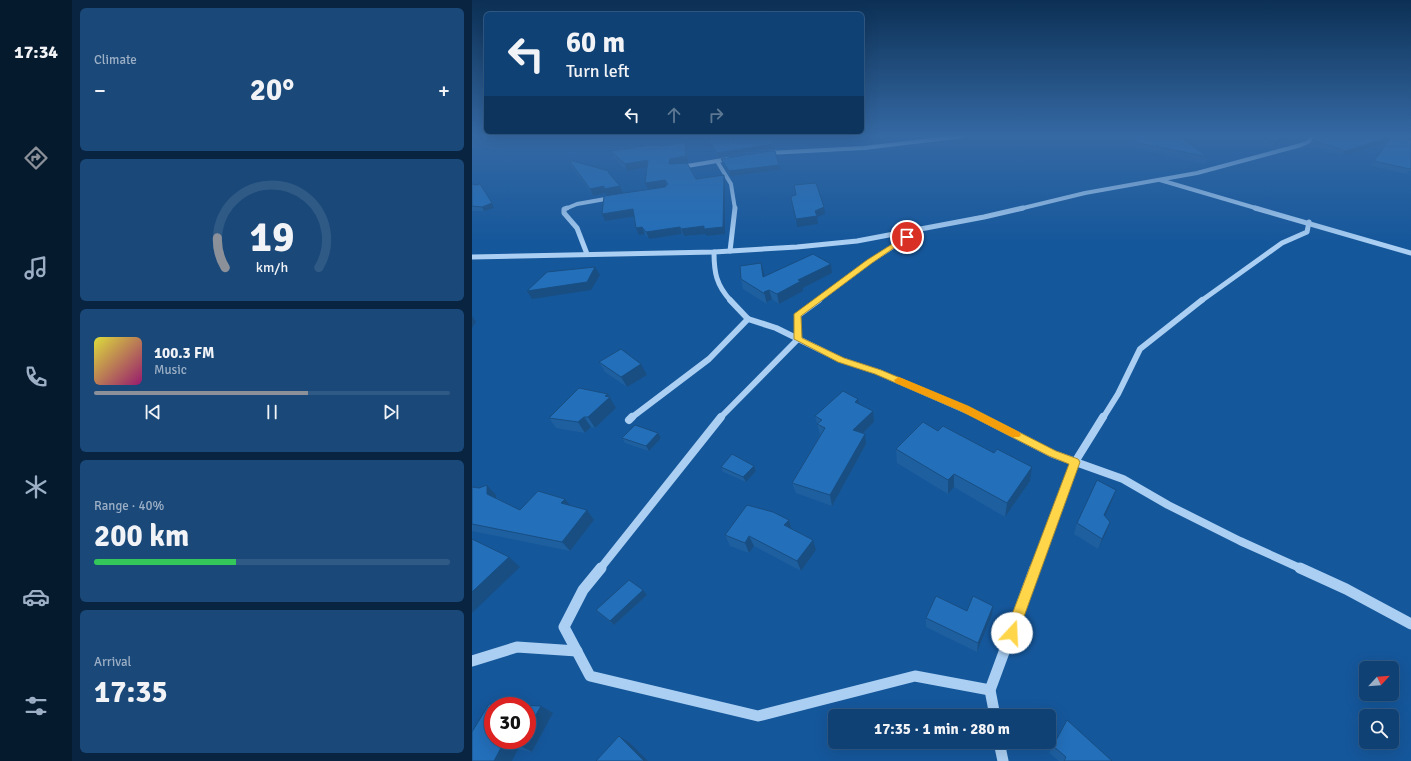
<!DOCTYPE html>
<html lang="en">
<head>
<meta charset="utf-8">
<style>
  :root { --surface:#104174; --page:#194879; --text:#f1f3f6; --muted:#9cafc5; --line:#305a86; --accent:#8c9099 }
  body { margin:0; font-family:Signika,sans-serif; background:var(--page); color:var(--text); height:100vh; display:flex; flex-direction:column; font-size:15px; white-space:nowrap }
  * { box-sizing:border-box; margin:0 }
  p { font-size:13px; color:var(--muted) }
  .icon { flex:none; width:22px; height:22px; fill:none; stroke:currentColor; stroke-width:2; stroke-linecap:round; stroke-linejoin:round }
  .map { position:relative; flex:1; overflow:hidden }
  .panel { display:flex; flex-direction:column; gap:8px; padding:8px; background:#092440; width:400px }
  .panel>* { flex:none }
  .top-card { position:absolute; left:12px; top:12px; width:380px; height:122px; border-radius:6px; box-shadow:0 4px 16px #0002,0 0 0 1px var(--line); background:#104174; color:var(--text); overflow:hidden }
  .needle { width:26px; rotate:64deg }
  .tools { position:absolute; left:887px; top:661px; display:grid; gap:8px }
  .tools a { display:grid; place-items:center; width:40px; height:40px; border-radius:6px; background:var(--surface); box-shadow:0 4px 16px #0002,0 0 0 1px var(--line); font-size:20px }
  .speed { position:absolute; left:12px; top:697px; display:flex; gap:8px; font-size:20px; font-weight:700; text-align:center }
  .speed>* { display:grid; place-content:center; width:52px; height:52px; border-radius:50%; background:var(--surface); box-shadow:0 4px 16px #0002,0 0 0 1px var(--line); line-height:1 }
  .speed .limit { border:6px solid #d22; background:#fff; color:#111 }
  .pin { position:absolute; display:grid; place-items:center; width:34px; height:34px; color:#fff; margin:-17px; border:2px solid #fff; border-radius:50%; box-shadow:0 1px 4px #0007 }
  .me { position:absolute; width:44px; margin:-22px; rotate:20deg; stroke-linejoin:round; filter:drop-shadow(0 0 3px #0008) }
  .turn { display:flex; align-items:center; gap:14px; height:84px; padding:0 16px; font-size:18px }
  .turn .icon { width:52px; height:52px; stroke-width:2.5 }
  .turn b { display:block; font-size:28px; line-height:34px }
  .lanes { display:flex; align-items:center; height:38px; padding:0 16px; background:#0003; justify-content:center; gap:20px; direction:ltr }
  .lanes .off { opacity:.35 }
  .big { font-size:30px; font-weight:700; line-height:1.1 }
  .panel .widget { flex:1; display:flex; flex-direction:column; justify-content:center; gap:6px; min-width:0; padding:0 14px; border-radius:6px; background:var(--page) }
  .panel .dial { align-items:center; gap:0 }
  .dial svg { height:104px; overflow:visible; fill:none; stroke:var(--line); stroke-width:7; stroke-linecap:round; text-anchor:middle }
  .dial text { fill:var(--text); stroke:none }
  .song { display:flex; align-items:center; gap:12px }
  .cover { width:48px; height:48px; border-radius:6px; background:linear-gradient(135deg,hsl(60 70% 55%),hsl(320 70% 35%)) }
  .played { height:4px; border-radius:2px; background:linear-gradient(90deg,var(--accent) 60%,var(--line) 60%) }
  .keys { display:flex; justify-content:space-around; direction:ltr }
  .heat { display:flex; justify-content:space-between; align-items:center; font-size:22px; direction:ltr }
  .charge { height:6px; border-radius:3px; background:linear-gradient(90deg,#34c759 40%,var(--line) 0) }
  .trip { position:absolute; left:356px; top:709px; width:228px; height:40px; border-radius:6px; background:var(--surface); box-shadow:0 4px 16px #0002,0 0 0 1px var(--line); font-weight:700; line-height:40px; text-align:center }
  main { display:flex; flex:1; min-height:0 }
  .tab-bar { display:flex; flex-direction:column; width:72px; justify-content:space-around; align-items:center; background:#061a2e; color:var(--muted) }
  .tab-bar .icon { width:28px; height:28px }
  .tab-bar .selected { color:var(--accent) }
  .tab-bar b { font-size:18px; color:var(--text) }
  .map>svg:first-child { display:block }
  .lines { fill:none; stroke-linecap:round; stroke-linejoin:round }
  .minor-far4 { stroke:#aacff3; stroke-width:4 }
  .minor-far3 { stroke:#aacff3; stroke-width:5 }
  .minor-far2 { stroke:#aacff3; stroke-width:6 }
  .minor-far1 { stroke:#aacff3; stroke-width:8 }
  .minor { stroke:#aacff3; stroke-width:11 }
  .wall { fill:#1e5fa0 }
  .shaded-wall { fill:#184e82 }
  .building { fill:#236fba; stroke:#184e82 }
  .route { fill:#ffd54a; stroke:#a68a30 }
  .slow { fill:#f59e0b }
</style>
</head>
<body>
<main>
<nav class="tab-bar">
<b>17:34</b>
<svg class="icon selected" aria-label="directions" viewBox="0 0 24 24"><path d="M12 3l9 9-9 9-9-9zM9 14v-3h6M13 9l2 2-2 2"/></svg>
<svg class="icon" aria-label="music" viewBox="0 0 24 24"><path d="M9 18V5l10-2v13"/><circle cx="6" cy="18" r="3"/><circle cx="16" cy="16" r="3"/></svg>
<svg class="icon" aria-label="phone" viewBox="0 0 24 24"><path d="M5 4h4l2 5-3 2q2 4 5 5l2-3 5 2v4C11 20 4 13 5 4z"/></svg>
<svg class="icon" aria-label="climate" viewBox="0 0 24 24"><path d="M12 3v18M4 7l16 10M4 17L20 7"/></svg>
<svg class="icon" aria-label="car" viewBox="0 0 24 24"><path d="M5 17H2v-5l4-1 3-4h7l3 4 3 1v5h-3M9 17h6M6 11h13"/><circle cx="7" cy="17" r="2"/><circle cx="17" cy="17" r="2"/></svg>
<svg class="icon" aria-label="filters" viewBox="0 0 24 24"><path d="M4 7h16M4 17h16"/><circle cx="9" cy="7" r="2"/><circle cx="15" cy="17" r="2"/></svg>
</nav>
<section class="panel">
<div class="widget"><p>Climate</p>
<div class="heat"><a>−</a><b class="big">20°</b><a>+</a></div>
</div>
<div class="widget dial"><svg viewBox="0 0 100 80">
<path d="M14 69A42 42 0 1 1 86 69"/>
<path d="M14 69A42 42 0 0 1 8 46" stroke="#8c9099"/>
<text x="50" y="56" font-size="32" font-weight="700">19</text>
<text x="50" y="72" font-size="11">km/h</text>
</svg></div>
<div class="widget">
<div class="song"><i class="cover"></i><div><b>100.3 FM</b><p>Music</p></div></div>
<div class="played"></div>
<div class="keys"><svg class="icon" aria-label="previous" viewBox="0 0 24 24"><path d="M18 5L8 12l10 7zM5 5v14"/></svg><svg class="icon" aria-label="pause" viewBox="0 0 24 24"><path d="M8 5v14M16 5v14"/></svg><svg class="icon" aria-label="next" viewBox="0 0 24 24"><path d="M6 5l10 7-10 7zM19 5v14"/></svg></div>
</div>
<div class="widget"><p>Range · 40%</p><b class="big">200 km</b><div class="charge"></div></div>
<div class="widget"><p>Arrival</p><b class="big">17:35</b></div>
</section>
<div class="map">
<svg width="939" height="761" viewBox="0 0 939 761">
  <rect width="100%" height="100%" fill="#15579b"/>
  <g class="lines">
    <!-- minor-far4 -->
    <g class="minor-far4">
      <path d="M295,153L392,148L492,136"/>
      <path d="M245,161L259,184L263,209"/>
      <path d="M209,167L257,159"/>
      <path d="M688,180L787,209"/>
      <path d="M93,209L105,204L139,198"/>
      <path d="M547,209L613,193L725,173L829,145L838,141L840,136"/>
    </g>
    <!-- minor-far3 -->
    <g class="minor-far3">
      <path d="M95,208L92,209V213L105,228L115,254"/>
      <path d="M783,208L939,253"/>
      <path d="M258,251L263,208"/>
      <path d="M242,252C242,272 244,285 259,301"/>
      <path d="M0,257L242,252L325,247L385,241L512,217L551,208"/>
      <path d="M345,301L397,262L448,229"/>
      <path d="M729,301L810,243L835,232L837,222"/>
    </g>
    <!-- minor-far2 -->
    <g class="minor-far2">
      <path d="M258,300L276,319L304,328L369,360L406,372L511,418"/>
      <path d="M159,418L237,359L276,319"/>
      <path d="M248,418L326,339L325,316L347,300"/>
      <path d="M631,418L646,394L668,349L730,300"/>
    </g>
    <!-- minor-far1 -->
    <g class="minor-far1">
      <path d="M509,417L581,454L651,479L696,505L768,541L830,569"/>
      <path d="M157,420L160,417"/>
      <path d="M128,569L249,417"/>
      <path d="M563,569L603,462L631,417"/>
    </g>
    <!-- minor -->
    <g class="minor">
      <path d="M129,568L111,590L92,627L118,676L286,716L443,676L518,690"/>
      <path d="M828,568L874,589L939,624"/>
      <path d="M0,661L45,647L105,651"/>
      <path d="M523,716L518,690L563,568"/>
      <path d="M527,742L531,761"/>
    </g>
  </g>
  <!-- wall -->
  <g class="wall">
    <path d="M654,136H755L721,138V140L711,139L736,157L733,164L665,149Z"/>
    <path d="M774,136H817L801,147L792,146V143Z"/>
    <path d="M890,136H922L939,140V171H937L935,174L899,166L902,161L915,143L870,156L837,145L840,140L890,139Z"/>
    <path d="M929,136H939V138Z"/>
    <path d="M235,139L260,140L302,148L246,157L236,143Z"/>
    <path d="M213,142L215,147L216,162L210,163L224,179L252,175L253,182V234L234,236V234L212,236L210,234L177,239L173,234L167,235L162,216L133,221L135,196L134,193L121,196L100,167L97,160L139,176L148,186L151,193L176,189L173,183L175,166L155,171L141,157L139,151L190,146Z"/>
    <path d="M249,159L308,170L258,176L251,164Z"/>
    <path d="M0,184L22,208L12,211H0Z"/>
    <path d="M359,264L360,273L331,288V291L307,304L300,299L295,302V304L271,289L269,279L292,272V276Z"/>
    <path d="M127,362L175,375L155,387L133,372Z"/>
    <path d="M136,394L144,408L123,428L119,427L113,433L84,428L77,418Z"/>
    <path d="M386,399L387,404L402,422L391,433L394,444L360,506L324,493L320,483L348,435L346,427L343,416Z"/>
    <path d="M186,433L189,438L177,451L153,443L150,438Z"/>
    <path d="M424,449L558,481L533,517L482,487L476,494L425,463Z"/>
    <path d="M282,466L284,471L274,482L251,472L249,467Z"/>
    <path d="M15,485L24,495L25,498L48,510L99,505L122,520L98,551L0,531V487L7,488Z"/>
    <path d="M644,490L640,501L633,516L638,522L634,533L626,549L602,534L605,523Z"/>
    <path d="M317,520L320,529L344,550L329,571L282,546L277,553L258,546L253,535Z"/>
    <path d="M175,595L142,625L128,614L124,610Z"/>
    <path d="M495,611L520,615L505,652L454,627V618Z"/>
    <path d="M81,713L60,752L46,749L0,761Z"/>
    <path d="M595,720L640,761H587L577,753Z"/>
  </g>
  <!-- shaded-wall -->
  <g class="shaded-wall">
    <path d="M811,136H817L801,147L804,141Z"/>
    <path d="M919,137L917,142L870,156L873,151Z"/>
    <path d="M213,142L215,147L216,162L200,165L197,164L198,159Z"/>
    <path d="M301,144L302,148L246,157L245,153Z"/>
    <path d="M176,160L178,166L155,171L153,164Z"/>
    <path d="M307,165L308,170L258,176L257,171Z"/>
    <path d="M252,175L253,182V234L234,236V234L212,236L209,229Z"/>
    <path d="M193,180L195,187L176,189L173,183Z"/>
    <path d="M132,186H148L151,193L135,196L134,193L121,196L118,189Z"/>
    <path d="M20,203L22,208L12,211L10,207Z"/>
    <path d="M352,207L353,214L345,217L346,224L325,227L324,219Z"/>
    <path d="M161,209L164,216L133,221L130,214Z"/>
    <path d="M170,227L173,234L167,235L164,228Z"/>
    <path d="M208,227L210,234L177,239L174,232Z"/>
    <path d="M289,263L292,272L293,286L291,277Z"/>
    <path d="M359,264L360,273L331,288V291L307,304L305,294L326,280Z"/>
    <path d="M123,267L128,275L119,290L60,299L55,291Z"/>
    <path d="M297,290L300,299L295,302V304L292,292Z"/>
    <path d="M0,316L4,322L0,328Z"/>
    <path d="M169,364L175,375L155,387L149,377Z"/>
    <path d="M136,394L144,408L123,428L116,417L133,396Z"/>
    <path d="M386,399L388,410L383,402Z"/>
    <path d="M401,411L402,422L383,441L381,430Z"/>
    <path d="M112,417L119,427L113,433L106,422Z"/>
    <path d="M186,433L189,438L177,451L174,446Z"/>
    <path d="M393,434L394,444L360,506L358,495Z"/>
    <path d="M282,466L284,471L274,482L271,477Z"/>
    <path d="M560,467L558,481L533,517L535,503Z"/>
    <path d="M482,474V487L476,494V480Z"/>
    <path d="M15,485L24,495L25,504L15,494Z"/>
    <path d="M644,490L640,501L629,525L632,515Z"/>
    <path d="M93,499L101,509L89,503Z"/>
    <path d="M115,510L122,520L98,551L90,542Z"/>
    <path d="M317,520L320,530L312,525Z"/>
    <path d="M638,522L634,533L626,549L630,539Z"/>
    <path d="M277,536L282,546L277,553L273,543Z"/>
    <path d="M341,540L344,550L329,571L325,561Z"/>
    <path d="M37,557L48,567L0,613V592Z"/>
    <path d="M171,590L175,595L142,625L138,621Z"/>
    <path d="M521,606L520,615L505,652L506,643Z"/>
    <path d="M69,706L81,713L60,752L46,745L49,740H55V730Z"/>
    <path d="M147,736L158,743L176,761H172Z"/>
    <path d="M32,742L46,749L40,761H22Z"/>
  </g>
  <!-- building -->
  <g class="building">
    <path d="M248,136H256L260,140L280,136H299L301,144L245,153L235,139Z"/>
    <path d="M661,136H707L736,157L667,143Z"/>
    <path d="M792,136H811L804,141L794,140V137Z"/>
    <path d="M844,136H873L891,139L892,136H922L939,140V168L938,169L902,161L919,137L873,151L840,140L843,138Z"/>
    <path d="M213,142L214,156L198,159L197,164L215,163L224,179L252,175L251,227L232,229V226L209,229L208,227L174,232L170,227L164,228L161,209L130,214L132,196L193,187L196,184L193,180L173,183L176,160L153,164L139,151L178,145L190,146Z"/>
    <path d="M298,151H303L307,165L257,171L249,159Z"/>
    <path d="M97,160L137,171L136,172L148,186L132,189V186L118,189Z"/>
    <path d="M344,183L352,207L343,211L345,216L324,219L319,198L320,196L324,195L322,185Z"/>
    <path d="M0,184L4,185L8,184L20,203L10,207L0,206Z"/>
    <path d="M341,254L359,264L326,280L329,281L305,294L297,290L292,292L293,294L269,279L268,266L289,263L291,277Z"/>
    <path d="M123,267L115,282L55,291L75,272Z"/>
    <path d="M149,349L169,364L149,377L127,362Z"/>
    <path d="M107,388L136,394L133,396L138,397L116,417H112L106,422L77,418Z"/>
    <path d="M371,391L386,399L383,402L401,411L381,430L393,434L358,495L320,483L353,428L345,424L350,420L343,416Z"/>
    <path d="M451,422L466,431L471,426L522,453L525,449L560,467L535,503L482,474L476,480L424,449Z"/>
    <path d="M163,425L186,433L174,446L150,438Z"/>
    <path d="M260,454L282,466L271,477L249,467Z"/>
    <path d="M625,480L644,490L632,515L638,522L630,539L605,523Z"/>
    <path d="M15,485V494L48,510L66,491L93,499L89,503L115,510L90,542L0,524V487L7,488Z"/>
    <path d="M275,505L301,512L317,520L312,525L341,540L325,561L277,536L273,543L253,535Z"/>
    <path d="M0,539L37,557L0,592Z"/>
    <path d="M157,580L171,590L138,621L124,610Z"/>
    <path d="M464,596L495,611L501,596L521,606L506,643L454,618Z"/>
    <path d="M17,704L69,706L55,730V706H21V740H49L46,745L32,742L22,761H0V732Z"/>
    <path d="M595,720L640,761H592L594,757L581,746Z"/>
    <path d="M147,736L172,761H124Z"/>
  </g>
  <!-- sky -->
  <linearGradient id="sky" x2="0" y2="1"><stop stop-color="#0c3055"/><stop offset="0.56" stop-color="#3569a4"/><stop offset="1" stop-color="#3569a4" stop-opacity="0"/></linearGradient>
  <rect width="939" height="243" fill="url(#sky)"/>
  <!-- route -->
  <path class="route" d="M433,236L438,237L400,263L329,316L330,338L372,358L409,370L496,406L584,451L606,459L608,462L546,633L544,638L540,640L535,638L533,633L597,464L577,456L489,411L403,374L366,362L322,339V314L395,260Z"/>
  <!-- slow -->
  <path class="slow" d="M427,377L496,406L547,432L549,435L547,437H540L489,411L424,383L422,380Z"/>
</svg>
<div class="tools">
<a><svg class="needle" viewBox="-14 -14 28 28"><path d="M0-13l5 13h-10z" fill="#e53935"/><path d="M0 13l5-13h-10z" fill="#9cafc5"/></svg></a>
<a><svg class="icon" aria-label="search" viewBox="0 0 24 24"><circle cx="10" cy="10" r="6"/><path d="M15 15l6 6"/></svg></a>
</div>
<div class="speed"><div class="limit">30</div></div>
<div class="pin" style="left:435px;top:237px;background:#d93025"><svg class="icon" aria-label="arrive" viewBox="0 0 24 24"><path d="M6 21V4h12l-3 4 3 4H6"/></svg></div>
<svg class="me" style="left:540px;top:633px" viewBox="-20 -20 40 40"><circle r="19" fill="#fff"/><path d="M0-13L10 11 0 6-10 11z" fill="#ffd54a"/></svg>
<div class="trip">17:35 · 1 min · 280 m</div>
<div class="top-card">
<div class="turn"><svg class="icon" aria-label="left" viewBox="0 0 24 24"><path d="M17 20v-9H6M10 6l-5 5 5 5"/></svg><div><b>60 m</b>Turn left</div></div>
<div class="lanes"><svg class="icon" aria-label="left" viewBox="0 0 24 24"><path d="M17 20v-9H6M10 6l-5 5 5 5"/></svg><svg class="icon off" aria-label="ahead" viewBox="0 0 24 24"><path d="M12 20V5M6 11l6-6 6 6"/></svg><svg class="icon off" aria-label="right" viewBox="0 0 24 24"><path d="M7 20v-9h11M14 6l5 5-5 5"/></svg></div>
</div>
</div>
</main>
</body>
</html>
